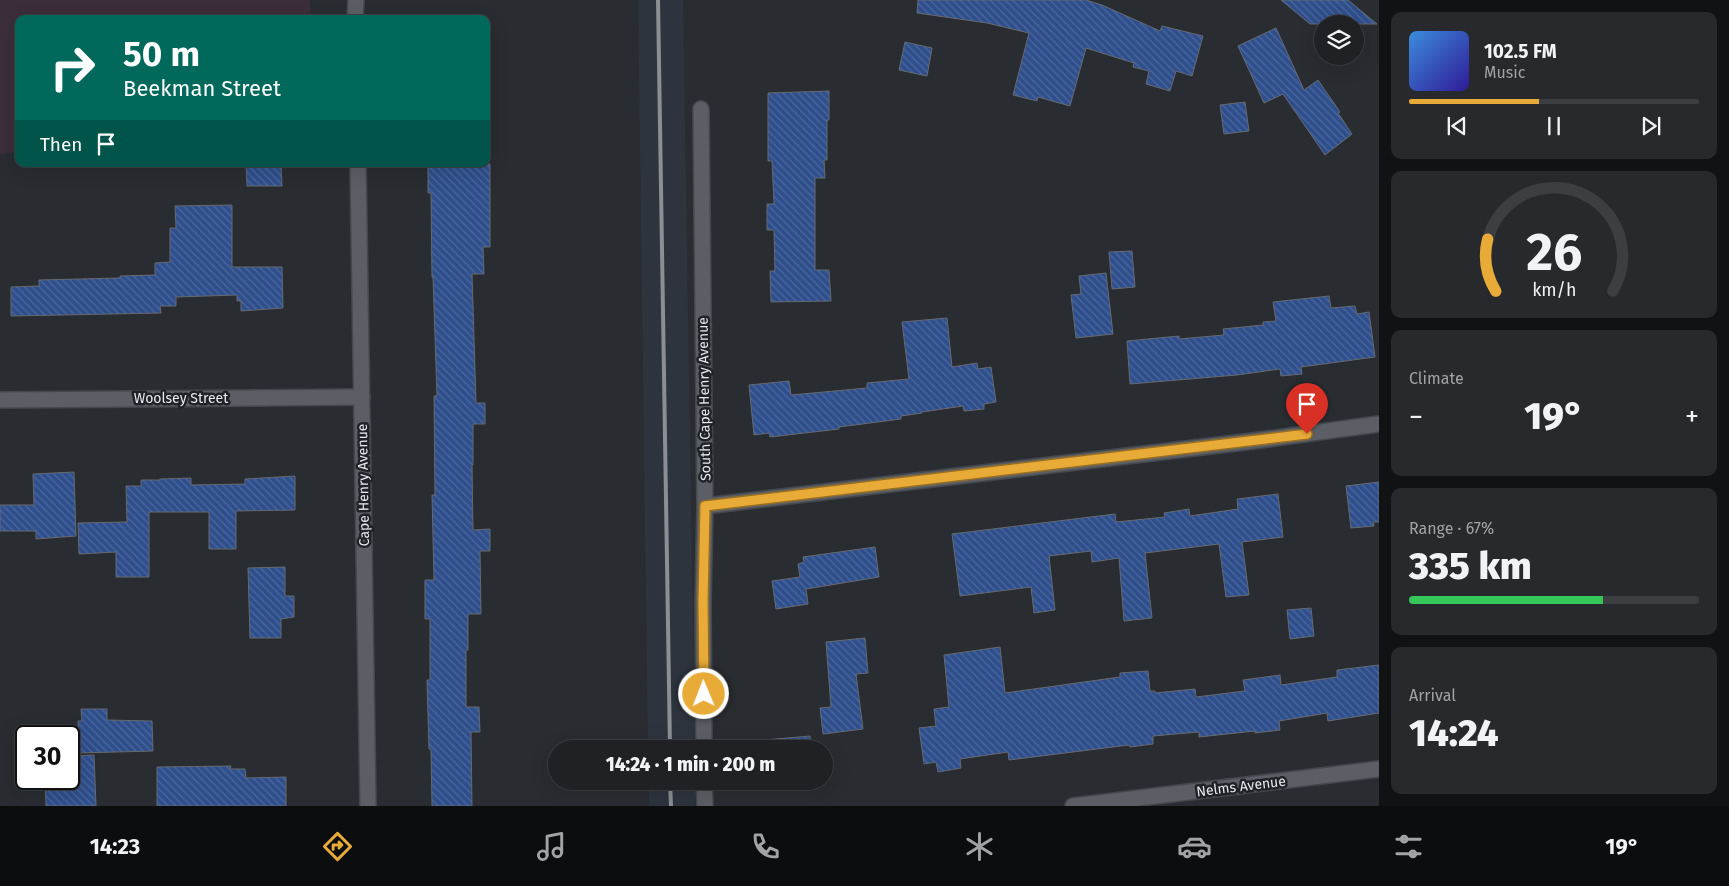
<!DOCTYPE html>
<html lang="en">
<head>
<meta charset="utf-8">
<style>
  :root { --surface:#1f2125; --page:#27292d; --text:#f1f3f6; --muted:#a1a3a7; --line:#3c3e42; --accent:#e8ab37 }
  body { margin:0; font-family:"Fira Sans",sans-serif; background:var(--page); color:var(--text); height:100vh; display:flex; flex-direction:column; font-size:19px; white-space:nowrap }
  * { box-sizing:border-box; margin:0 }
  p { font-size:16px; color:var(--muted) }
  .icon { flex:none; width:28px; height:28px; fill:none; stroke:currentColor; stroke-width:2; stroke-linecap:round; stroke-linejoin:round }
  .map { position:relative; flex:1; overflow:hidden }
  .drawer { display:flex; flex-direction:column; gap:12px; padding:12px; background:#111214; width:350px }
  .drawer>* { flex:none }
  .banner { position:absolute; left:15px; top:15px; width:475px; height:152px; border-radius:10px; box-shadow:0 5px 20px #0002,0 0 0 1px var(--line); background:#00695c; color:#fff; overflow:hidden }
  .fabs { position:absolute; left:1314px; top:15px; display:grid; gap:10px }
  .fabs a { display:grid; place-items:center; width:50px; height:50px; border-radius:50%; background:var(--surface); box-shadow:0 5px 20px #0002,0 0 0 1px var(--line); font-size:25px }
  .speed { position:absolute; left:15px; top:725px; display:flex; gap:10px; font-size:25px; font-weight:700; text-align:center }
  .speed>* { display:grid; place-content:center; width:65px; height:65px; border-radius:50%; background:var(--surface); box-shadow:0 5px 20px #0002,0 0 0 1px var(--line); line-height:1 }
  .speed .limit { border:2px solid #111; border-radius:8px; background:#fff; color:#111 }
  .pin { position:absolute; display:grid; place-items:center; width:42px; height:42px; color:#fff; margin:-51px -21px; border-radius:50% 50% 50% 0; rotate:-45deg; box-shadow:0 0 5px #0007 }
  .pin .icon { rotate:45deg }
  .me { position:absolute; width:55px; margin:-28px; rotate:359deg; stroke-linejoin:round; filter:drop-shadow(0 0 4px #0008) }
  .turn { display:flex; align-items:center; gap:18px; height:105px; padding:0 25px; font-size:22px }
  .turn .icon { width:65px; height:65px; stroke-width:2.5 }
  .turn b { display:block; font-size:35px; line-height:42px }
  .then { display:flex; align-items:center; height:48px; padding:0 25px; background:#0003; gap:10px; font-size:19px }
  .big { font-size:38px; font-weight:800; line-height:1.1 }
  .drawer .tile { flex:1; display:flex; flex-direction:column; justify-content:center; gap:8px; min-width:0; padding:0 18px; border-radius:10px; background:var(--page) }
  .drawer .dial { align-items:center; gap:0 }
  .dial svg { height:130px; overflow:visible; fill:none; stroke:var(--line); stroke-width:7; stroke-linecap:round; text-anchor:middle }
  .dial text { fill:var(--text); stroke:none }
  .song { display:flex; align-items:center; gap:15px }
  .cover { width:60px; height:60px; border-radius:8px; background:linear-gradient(135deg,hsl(210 70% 55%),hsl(250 70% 35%)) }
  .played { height:5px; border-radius:2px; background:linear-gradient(90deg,var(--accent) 45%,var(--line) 45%) }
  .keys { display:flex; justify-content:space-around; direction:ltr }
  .heat { display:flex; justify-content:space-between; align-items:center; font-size:28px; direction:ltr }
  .charge { height:8px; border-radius:4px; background:linear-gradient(90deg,#34c759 67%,var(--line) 0) }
  .trip { position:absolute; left:548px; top:740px; width:285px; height:50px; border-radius:25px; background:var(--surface); box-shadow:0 5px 20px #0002,0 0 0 1px var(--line); font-weight:800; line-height:50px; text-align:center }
  .tab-bar { display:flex; height:80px; justify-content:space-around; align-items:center; background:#0c0d0f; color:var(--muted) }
  .tab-bar .icon { width:35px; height:35px }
  .tab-bar .active { color:var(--accent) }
  .tab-bar b { font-size:22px; color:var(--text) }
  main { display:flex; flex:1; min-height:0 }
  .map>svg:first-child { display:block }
  .commercial { fill:#3c2d3a }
  .built { fill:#2e343e }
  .building { fill:url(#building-back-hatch); stroke:#666a70 }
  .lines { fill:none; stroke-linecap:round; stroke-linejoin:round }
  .street-casing { stroke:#44474c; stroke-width:18 }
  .street { stroke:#5b5e64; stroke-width:15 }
  .rail { stroke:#8b8e92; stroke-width:4 }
  .route-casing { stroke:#976f24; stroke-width:12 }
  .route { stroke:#e8ab37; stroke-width:9 }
  .labels { text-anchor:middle; stroke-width:5; stroke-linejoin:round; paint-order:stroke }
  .street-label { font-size:14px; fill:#e7e9ec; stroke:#1f2227 }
</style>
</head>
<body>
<main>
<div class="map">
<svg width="1379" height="806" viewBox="0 0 1379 806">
  <defs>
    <pattern id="building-back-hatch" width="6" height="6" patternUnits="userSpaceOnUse" patternTransform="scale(1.25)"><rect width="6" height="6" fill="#2e4e8c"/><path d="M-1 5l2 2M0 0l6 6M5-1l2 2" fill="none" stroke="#4c689c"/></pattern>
  </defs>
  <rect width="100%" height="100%" fill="#292c31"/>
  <!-- commercial -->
  <path class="commercial" d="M0,0H310V19H19V151L0,155Z"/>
  <!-- built -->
  <g class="built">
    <path d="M638,0H683L695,749H648Z"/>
    <rect x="649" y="781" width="46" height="25"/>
  </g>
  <!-- building -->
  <g class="building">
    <path d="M918,0H1086L1102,5L1160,31L1162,26L1203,36L1192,76L1176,71L1170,91L1146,84L1149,71L1133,67L1134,63L1086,48L1070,106L1038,97L1037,101L1013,95L1029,33L987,23L917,13Z"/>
    <path d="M1281,0H1348L1377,24H1310Z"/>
    <path d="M1276,28L1304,90L1318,80L1340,112L1338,113L1352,134L1325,155L1283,94L1264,103L1238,46Z"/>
    <path d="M905,42L932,48L927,76L899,70Z"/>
    <path d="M829,91V120H827V160H824L825,178H815V270H829L831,301L771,302L770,271H775L774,230H767V204H774L772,161H768V93Z"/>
    <path d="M1245,102L1249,131L1224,134L1220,105Z"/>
    <path d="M246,164H281L282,186H247Z"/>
    <path d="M428,164H490V247H483L484,274H472L476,403H485V424H473V465H472L473,530L490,529V551H480L481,614H468V650H466V707H479L480,732H471L472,806H432L431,749H429L427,680H430V619H425V580H434L432,495H435L434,396H437L433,277H432L431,193H428Z"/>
    <path d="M232,205V267H282L283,308L241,311V301H237V295L176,297V306H160L161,313L11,316V287L39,286V280L120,278V276L155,275V263L170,262V228H176L175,206Z"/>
    <path d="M1132,251L1135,287L1112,289L1109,252Z"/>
    <path d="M1106,273L1113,334L1076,338L1071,295L1081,294L1079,276Z"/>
    <path d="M1329,296L1331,308L1355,306L1357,314L1369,312L1375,357L1301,367L1302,374L1281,376L1280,369L1237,375L1130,384L1127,341L1179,336V339L1224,335L1223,329L1263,325V322L1276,321L1273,302Z"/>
    <path d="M947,318L952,367L977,363L978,369L991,367L996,402L984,404V409L964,411L963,406L922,412V413L901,416V419L839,427V429L770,437L769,433L754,435L749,385L789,381L791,395L867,388V383L909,379L902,322Z"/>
    <path d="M74,472L76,536L36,539V531H0V505H34L33,474Z"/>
    <path d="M295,476V510L236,511V549H209V512H149V577H116V552L79,554L78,523L127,522L126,486H141V480H160V479L191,478V485L245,484V479Z"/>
    <path d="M1379,482V522H1373L1374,526L1351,528L1346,486Z"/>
    <path d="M1278,494L1283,537L1242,542L1249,595L1226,597L1219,544L1145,553L1152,618L1124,621L1119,558L1092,562L1091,551L1049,556L1055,610L1034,613L1031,587L960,596L952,534L1115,514L1116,522L1165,517L1164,513L1189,509L1190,516L1238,509L1237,499Z"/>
    <path d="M875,547L879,577L806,589L808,604L776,609L772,581L800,577L798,564L804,562L803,557Z"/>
    <path d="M285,567V596H294V617L281,619V638H250L248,568Z"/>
    <path d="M1311,608L1314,636L1290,639L1287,610Z"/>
    <path d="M865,638L868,673L856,674L863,729L823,734L820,708L831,707L826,642Z"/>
    <path d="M1000,647L1005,693L1120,677V673L1148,671L1150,691H1155V693L1195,689L1196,697L1245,691L1243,680L1280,675L1281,685L1337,677V670L1379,665V713L1328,721L1327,713L1279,721L1280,730L1255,733V731L1199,737V732L1153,736V744L1130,747L1129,745L1009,760L1008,752L960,759L961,768L938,772L936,762L924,764L919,728L936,726L934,709L949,707L944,655Z"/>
    <path d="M81,709H107V720L152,721L153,751L79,753L78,721H82Z"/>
    <path d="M810,736L811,749H765L764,740Z"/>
    <path d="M94,755L96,806H46L45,779H69V756Z"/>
    <path d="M231,766L230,769H245L246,778L286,777V806H157V767Z"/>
  </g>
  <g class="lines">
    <defs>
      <g id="street">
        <path d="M355,19L356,0"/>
        <path d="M701,109L705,506L703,602L704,749"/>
        <path d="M358,164L368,806"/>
        <path d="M0,400L362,397"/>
        <path d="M705,506L1253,441L1379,424"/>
        <path d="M704,781L705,806"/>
        <path d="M1073,806L1379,769"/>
      </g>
    </defs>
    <!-- street casing -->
    <use href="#street" class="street-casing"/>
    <!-- street -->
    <use href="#street" class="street"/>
    <!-- rail -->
    <g class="rail">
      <path d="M658,0L670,749"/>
      <path d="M670,781L671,806"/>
    </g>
  </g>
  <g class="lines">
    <defs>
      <path id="route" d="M704,694L703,602L705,506L1307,434"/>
    </defs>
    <!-- route casing -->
    <use href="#route" class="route-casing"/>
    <!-- route -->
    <use href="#route" class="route"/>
  </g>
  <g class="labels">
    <!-- street labels -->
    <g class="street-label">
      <text x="181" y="403">Woolsey Street</text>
      <text transform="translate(704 399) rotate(-91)" y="5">South Cape Henry Avenue</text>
      <text transform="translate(363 485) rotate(-91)" y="5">Cape Henry Avenue</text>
      <text transform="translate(1241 786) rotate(-7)" y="5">Nelms Avenue</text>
    </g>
  </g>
</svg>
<div class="fabs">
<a><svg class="icon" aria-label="layers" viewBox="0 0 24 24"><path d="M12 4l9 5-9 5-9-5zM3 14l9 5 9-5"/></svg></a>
</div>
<div class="speed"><div class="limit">30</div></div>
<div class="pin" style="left:1307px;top:434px;background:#d93025"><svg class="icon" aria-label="arrive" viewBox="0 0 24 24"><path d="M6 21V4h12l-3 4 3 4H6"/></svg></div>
<svg class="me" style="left:704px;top:694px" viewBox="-20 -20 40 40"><circle r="17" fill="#e8ab37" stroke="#fff" stroke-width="3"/><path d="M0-11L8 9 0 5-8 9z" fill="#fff"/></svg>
<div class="trip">14:24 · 1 min · 200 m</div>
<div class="banner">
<div class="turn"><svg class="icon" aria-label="right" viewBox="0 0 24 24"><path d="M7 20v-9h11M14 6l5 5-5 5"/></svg><div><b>50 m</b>Beekman Street</div></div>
<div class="then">Then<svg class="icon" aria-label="arrive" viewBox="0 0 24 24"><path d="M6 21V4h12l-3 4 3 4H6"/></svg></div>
</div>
</div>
<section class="drawer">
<div class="tile">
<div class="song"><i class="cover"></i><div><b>102.5 FM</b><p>Music</p></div></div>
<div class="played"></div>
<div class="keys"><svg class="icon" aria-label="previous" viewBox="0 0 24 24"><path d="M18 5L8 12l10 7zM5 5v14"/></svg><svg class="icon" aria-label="pause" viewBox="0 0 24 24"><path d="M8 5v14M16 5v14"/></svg><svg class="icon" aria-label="next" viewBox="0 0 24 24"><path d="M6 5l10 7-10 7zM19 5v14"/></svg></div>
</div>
<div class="tile dial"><svg viewBox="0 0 100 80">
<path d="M14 69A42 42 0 1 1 86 69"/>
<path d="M14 69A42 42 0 0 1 9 37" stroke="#e8ab37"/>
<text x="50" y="56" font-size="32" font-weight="700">26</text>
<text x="50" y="72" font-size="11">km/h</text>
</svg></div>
<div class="tile"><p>Climate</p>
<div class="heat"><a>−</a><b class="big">19°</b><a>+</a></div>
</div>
<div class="tile"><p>Range · 67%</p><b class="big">335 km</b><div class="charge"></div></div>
<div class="tile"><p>Arrival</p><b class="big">14:24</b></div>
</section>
</main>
<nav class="tab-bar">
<b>14:23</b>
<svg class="icon active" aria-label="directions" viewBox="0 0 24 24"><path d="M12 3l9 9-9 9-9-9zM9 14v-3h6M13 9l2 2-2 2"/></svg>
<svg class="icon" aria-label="music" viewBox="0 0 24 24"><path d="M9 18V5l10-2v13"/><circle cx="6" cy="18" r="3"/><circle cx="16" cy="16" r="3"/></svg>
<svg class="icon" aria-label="phone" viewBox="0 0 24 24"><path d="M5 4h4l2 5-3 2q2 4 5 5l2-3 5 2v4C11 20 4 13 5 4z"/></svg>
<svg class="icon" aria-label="climate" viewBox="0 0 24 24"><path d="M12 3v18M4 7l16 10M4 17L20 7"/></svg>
<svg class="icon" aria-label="car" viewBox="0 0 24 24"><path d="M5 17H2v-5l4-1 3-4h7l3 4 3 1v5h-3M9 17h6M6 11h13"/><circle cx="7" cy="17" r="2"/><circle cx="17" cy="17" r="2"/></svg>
<svg class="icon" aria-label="filters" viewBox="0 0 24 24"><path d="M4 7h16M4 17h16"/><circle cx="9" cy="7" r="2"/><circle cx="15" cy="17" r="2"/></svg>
<b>19°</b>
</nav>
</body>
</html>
